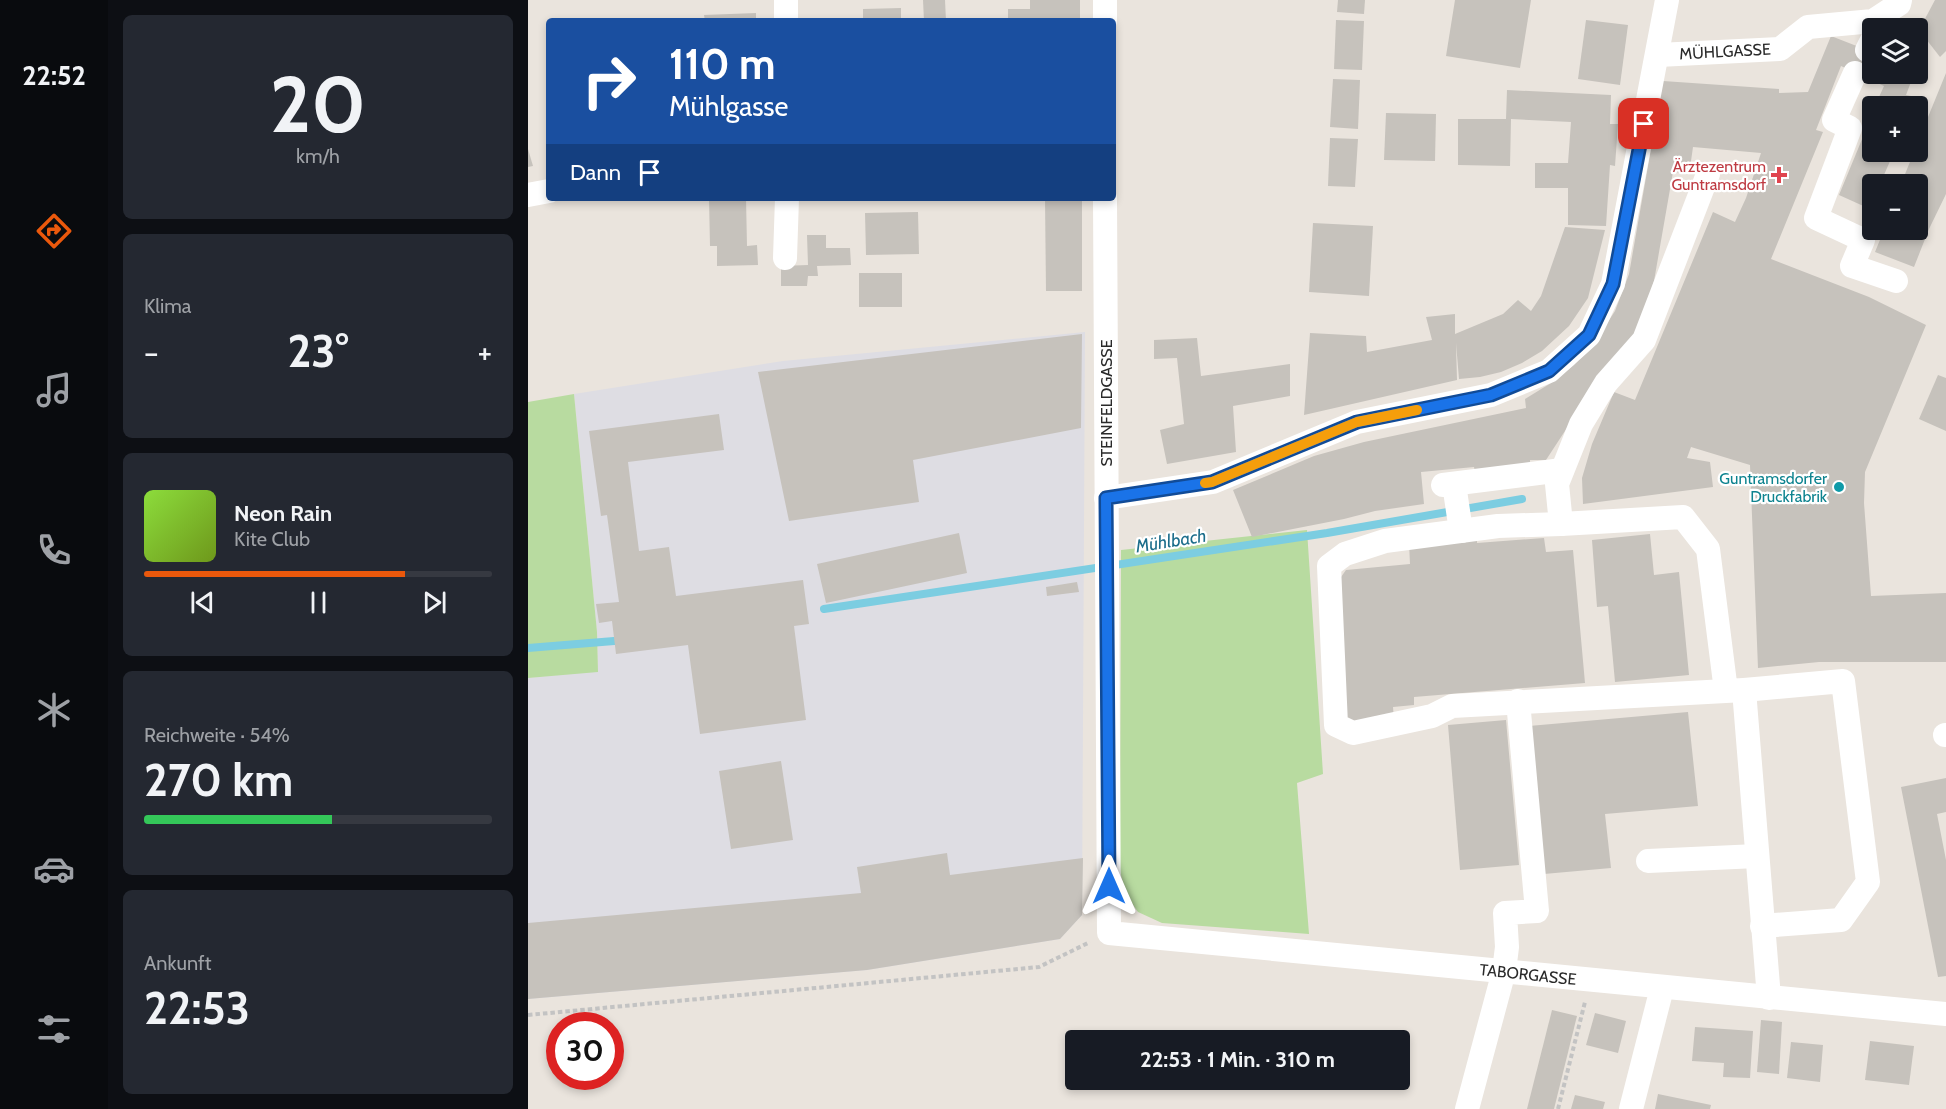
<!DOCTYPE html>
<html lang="de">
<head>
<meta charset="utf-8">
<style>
  :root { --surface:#171b24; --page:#242831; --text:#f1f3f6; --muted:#9ea1a6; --line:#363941; --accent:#ea580c }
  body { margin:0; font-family:Cabin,sans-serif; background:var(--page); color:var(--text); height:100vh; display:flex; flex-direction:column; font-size:22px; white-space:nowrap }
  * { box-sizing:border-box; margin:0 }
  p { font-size:20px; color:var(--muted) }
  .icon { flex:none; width:33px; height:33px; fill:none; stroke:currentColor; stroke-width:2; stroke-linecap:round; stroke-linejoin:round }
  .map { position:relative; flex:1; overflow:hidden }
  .details { display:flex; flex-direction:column; gap:15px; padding:15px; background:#0d0f14; width:420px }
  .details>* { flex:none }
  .top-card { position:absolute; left:18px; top:18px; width:570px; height:183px; border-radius:6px; box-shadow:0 3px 9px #0003; background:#1a4fa0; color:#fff; overflow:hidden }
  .tools { position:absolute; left:1334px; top:18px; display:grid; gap:12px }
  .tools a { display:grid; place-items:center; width:66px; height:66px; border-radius:6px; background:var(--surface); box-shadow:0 3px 9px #0003; font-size:30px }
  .speed { position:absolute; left:18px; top:1012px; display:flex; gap:12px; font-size:30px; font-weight:700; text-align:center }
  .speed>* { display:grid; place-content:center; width:78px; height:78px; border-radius:50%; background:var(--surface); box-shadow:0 3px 9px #0003; line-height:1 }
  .speed .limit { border:9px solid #d22; background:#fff; color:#111 }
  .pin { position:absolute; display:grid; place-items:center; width:51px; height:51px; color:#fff; margin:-26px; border-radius:12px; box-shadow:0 3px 9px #0006 }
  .me { position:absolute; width:66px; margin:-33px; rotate:0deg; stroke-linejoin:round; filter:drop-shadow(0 0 4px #0008) }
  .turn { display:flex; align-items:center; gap:21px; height:126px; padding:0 24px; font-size:27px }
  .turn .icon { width:78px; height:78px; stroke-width:2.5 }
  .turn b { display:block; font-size:42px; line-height:51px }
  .then { display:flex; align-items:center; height:57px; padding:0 24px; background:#0003; gap:12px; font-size:22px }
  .big { font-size:45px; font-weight:800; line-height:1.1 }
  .details .widget { flex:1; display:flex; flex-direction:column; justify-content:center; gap:9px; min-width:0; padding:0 21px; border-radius:9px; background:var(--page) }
  .details .dial { align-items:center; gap:0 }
  .dial b { font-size:78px; line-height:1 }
  .song { display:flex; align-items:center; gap:18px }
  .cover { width:72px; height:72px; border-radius:9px; background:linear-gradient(135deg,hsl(90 70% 55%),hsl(80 70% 35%)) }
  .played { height:6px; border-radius:3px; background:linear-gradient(90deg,var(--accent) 75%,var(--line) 75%) }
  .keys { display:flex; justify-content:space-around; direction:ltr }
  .heat { display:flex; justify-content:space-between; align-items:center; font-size:33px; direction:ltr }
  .charge { height:9px; border-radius:4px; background:linear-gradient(90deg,#34c759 54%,var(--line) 0) }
  .trip { position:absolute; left:537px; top:1030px; width:345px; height:60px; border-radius:6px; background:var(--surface); box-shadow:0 3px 9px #0003; font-weight:800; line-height:60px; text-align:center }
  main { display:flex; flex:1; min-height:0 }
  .tabs { display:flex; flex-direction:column; width:108px; justify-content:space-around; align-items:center; background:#090b0e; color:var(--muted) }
  .tabs .icon { width:42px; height:42px }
  .tabs .selected { color:var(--accent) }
  .tabs b { font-size:27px; color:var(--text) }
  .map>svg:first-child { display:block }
  .industrial { fill:#dedde3 }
  .green { fill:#b8dba0 }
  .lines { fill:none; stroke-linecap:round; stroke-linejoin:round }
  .stream { stroke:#7ccde1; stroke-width:8 }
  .building { fill:#c6c2bc }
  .path { stroke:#c3c3c3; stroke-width:4; stroke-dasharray:4.5 3; stroke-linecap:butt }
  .minor { stroke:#fff; stroke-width:24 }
  .route-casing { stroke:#114b97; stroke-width:15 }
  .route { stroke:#1a73e8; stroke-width:10 }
  .slow { stroke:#f59e0b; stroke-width:10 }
  .health-dot { fill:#e0444e; stroke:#fff; stroke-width:2 }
  .culture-dot { fill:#0f9aa8; stroke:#fff; stroke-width:2 }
  .labels { text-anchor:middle; stroke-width:4.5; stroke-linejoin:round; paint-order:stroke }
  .street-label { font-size:16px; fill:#2a2a2a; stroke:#fff }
  .health-label { font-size:16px; fill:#be3a42; stroke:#fff; text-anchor:end }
  .culture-label { font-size:16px; fill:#0d838f; stroke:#fff; text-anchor:end }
  .water-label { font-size:18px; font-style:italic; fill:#1c6d8b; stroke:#fff }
</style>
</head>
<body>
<main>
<nav class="tabs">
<b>22:52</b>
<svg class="icon selected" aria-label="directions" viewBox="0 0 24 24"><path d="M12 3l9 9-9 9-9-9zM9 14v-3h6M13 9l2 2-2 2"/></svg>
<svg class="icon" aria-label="music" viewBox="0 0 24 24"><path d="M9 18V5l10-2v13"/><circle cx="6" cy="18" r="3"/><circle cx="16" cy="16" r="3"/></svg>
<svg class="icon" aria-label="phone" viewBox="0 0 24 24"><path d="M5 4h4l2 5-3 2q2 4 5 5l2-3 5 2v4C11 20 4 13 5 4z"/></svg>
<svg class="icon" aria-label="climate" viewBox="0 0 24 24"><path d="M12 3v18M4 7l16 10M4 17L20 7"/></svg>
<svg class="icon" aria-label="car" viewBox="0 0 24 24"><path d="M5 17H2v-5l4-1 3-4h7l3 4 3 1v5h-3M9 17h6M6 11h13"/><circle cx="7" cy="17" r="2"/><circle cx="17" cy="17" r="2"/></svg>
<svg class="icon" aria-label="filters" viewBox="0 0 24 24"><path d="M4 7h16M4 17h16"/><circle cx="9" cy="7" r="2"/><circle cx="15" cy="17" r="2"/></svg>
</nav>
<section class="details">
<div class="widget dial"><b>20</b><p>km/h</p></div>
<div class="widget"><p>Klima</p>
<div class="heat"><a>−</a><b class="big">23°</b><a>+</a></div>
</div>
<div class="widget">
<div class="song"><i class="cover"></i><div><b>Neon Rain</b><p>Kite Club</p></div></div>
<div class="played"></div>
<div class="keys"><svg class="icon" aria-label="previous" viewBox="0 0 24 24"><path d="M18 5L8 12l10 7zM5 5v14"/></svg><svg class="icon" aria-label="pause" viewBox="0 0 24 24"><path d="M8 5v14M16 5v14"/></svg><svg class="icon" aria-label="next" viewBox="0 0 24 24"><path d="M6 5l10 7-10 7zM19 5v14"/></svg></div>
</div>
<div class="widget"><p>Reichweite · 54%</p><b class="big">270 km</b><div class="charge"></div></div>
<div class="widget"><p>Ankunft</p><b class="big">22:53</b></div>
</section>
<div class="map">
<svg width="1418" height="1109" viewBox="0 0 1418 1109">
  <rect width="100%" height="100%" fill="#eae4dd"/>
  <!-- industrial -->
  <path class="industrial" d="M557,332L554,915L532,939L339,970L0,999V678L70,671L69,632L46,394L255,361Z"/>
  <!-- green -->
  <g class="green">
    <path d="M46,394L69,632L70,672L0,678V402Z"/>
    <path d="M779,530L795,774L769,783L781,934L634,923L610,912L598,895L592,871L593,550Z"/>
  </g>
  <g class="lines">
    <!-- stream -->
    <g class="stream">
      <path d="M296,609L799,533L994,499"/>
      <path d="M0,648L86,641"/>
    </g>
  </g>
  <!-- building -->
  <g class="building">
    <path d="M395,0H417L418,21H396Z"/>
    <path d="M502,0H552V21H480V9H502Z"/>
    <path d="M810,0H837L836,14L809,12Z"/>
    <path d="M927,0H1003L992,68L918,56Z"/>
    <path d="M1407,0H1418V51L1412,57L1391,30Z"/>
    <path d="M373,8V21H335V9Z"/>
    <path d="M228,13V21H177L176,15Z"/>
    <path d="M808,20L836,21L834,70L806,69Z"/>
    <path d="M1058,20L1100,25L1092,85L1050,79Z"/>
    <path d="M1303,36L1344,52V74H1386L1378,95L1388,97L1384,106H1347L1356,86L1313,66L1288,130L1295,132L1243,259L1341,297L1398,325L1337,472L1336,503L1343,596L1418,593V662H1291L1230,668L1222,465L1163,447L1159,458L1182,462L1185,487L1055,504L1054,478L1064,444L1086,392L1107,400L1185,212L1207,222L1218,198L1233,153L1165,147L1162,168L1156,173L1145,172L1126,281L1113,323L1091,359L1065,388L1018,460H1002V466L947,472L946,467L893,472L896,504L847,511L816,519L724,537L705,490L786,456L836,442L998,408L997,399L1023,383L1046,365L1065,345L1087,311L1101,274L1135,81L1251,89V93L1280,92Z"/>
    <path d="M1418,73V194L1401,229L1386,267L1347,252L1356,230H1389V184H1373L1386,152H1389V144Z"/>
    <path d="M805,79L832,80L830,129L802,127Z"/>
    <path d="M979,90L1083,95L1082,124H1090L1087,166L1082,165L1078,226L1040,225V188H1007V163H1040L1043,122L983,119L982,166L930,165V119H978Z"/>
    <path d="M858,113L908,114L907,161L856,160Z"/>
    <path d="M1344,115V152H1366L1352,184H1344V203L1342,209L1311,195Z"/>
    <path d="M802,138L830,139L827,187L800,186Z"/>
    <path d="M0,149L5,166L0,167Z"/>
    <path d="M181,198H218L219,246L229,245L230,265L189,266V246H182Z"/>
    <path d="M517,199H554V291H518Z"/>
    <path d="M390,212L391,254L338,255L337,213Z"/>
    <path d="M785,223L845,226L841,296L781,292Z"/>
    <path d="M1037,227L1077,230L1060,298L1041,326L1014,351L994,363L973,372L952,377L931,379L928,343L929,380L776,415L782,333L838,336L839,352L904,340L898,317L927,314V334L975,314L990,300L1003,311L1013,296Z"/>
    <path d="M279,235H298V248H322L323,265L289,266L290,276H280L279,286H253V266L280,265Z"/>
    <rect x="331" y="273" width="43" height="34"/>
    <path d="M554,334L553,428L385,460L391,502L261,521L230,372Z"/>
    <path d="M669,338L673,376L762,364V396L705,406L708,452L639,464L632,430L656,424L649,358L626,359V340Z"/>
    <path d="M1410,375L1418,378V431L1391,419Z"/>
    <path d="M191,414L196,450L100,462L111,551L141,547L148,596L275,580L281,624L266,626L278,720L172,734L160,645L88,654L84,621L71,623L68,604L91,602L79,515L73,516L61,431Z"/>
    <path d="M431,533L439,573L298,603L289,564Z"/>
    <path d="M949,534V543L1016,538L1018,552L1045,550L1057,683L886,697V705L865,707L866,721L826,724L815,716L806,587L818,570L882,564L881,543Z"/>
    <path d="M1122,534L1126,575L1151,572L1161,675L1087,682L1080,606L1069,607L1064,540Z"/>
    <path d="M549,582L551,592L519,596L518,587Z"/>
    <path d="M1160,712L1170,806L1077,814L1083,868L1016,874L1001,726Z"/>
    <path d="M978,720L991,865L932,870L920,725Z"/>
    <path d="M253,761L265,840L203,849L191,771Z"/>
    <path d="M1418,778V812L1409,814L1418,860V976L1410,977L1373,787Z"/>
    <path d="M419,853L422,875L555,858L554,915L532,939L339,970L0,999V923L333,893L329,867Z"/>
    <path d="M1024,1010L1049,1016L1026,1109H999Z"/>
    <path d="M1067,1013L1098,1021L1090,1053L1058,1045Z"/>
    <path d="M1233,1020L1254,1022L1251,1074L1229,1072Z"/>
    <path d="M1167,1027L1225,1031L1222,1078L1195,1077L1196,1063L1164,1061Z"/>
    <path d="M1342,1041L1386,1046L1381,1085L1337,1080Z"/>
    <path d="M1263,1042L1295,1045L1292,1082L1259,1078Z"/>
    <path d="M1130,1094L1183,1105L1182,1109H1127Z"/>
    <path d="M1047,1095L1077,1102L1075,1109H1043Z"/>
  </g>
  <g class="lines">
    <!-- path -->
    <g class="path">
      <path d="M0,1015L511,967L562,942"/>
      <path d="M1030,1109L1057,1002"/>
    </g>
    <!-- minor -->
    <g class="minor">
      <path d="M258,0V21"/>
      <path d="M577,0V21"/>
      <path d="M1339,50L1344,40"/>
      <path d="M1130,55L1252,49L1280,27L1345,21L1371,4L1372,0"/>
      <path d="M1327,73L1306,120L1322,128L1288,218L1335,240L1324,266L1368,281"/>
      <path d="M0,195L21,191"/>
      <path d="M577,198L581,933L1418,1014"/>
      <path d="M257,258L259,198"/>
      <path d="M926,484L933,531"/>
      <path d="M915,485L1034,470"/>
      <path d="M578,498L685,482L829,422L963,395L1021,371L1061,335L1085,284L1139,0"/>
      <path d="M1033,524L1029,484L1053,424L1078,383L1116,340L1180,174"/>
      <path d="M1216,690L1241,998"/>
      <path d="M1198,691L1180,549L1155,517L1033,524L970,526L857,541L817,554L801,566L808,725L825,733L904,716L924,706L1216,690L1315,681L1340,882L1313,920L1234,926"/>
      <path d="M1417,735H1418"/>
      <path d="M1120,861L1229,856"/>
      <path d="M939,1109L976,971L979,947L977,913L1009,911L990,701"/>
      <path d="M1103,1109L1134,988"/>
    </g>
  </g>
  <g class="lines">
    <defs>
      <path id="route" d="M581,886L578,498L684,482L829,422L963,395L1021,371L1061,335L1085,284L1116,124"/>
    </defs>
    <!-- route casing -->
    <use href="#route" class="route-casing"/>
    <!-- route -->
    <use href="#route" class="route"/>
    <!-- slow -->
    <path class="slow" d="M677,483L684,482L829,422L889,410"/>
  </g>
  <!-- markers -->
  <path class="health-dot" d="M1248 166h6v6h6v6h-6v6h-6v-6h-6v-6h6z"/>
  <circle class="culture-dot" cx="1311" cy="487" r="6"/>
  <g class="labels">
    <!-- street labels -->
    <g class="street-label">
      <text transform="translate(1197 51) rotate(-3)" y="6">MÜHLGASSE</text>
      <text transform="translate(578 403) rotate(-90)" y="6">STEINFELDGASSE</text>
      <text transform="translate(1000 974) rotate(6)" y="6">TABORGASSE</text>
    </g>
    <!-- health labels -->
    <g class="health-label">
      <text x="1238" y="172">Ärztezentrum<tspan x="1238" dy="18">Guntramsdorf</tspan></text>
    </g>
    <!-- culture labels -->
    <g class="culture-label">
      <text x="1299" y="484">Guntramsdorfer<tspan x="1299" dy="18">Druckfabrik</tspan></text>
    </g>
    <!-- water labels -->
    <g class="water-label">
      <text transform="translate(643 541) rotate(-9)" y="6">Mühlbach</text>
    </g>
  </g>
</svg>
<div class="tools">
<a><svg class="icon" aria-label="layers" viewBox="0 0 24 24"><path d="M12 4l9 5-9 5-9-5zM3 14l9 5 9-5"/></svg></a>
<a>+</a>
<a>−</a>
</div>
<div class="speed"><div class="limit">30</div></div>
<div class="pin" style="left:1116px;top:124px;background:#d93025"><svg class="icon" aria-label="arrive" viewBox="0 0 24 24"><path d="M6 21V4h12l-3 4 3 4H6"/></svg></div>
<svg class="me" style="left:581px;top:886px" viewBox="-20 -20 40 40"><path d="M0-17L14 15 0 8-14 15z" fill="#1a73e8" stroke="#fff" stroke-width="4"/></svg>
<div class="trip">22:53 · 1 Min. · 310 m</div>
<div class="top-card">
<div class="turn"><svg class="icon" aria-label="right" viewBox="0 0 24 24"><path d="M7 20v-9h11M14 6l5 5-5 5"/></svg><div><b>110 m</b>Mühlgasse</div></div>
<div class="then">Dann<svg class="icon" aria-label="arrive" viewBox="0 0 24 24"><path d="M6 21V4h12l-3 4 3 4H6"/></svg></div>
</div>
</div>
</main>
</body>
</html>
